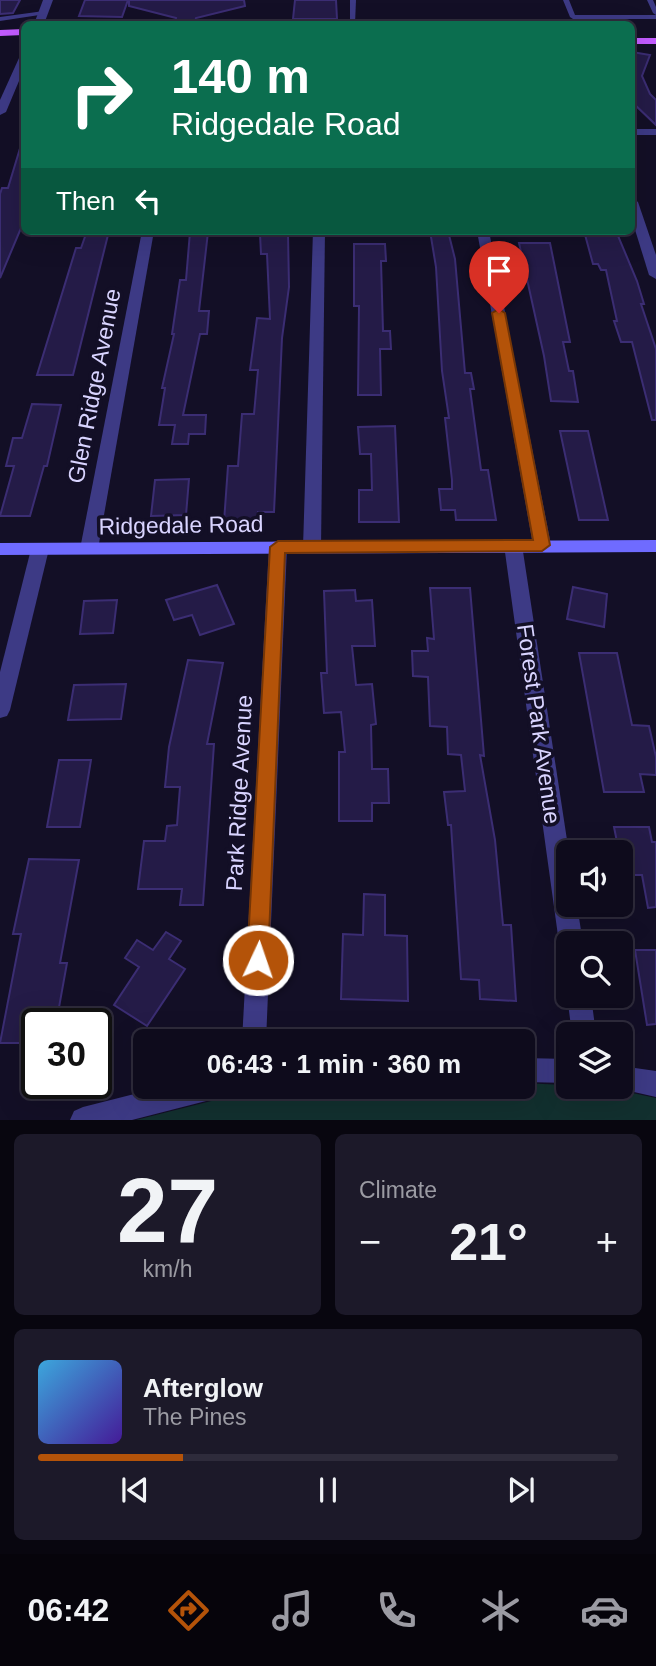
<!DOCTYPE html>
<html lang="en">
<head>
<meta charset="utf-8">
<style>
  :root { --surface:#0e0b1c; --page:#1c1929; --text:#f1f3f6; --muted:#9b9ba3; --line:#2e2b3b; --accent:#b45309 }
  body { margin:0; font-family:Helvetica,sans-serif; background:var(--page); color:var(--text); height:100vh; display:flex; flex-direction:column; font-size:26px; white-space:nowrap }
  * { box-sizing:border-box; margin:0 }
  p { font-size:23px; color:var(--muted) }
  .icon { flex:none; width:38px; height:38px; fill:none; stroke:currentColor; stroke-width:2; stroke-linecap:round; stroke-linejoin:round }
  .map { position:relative; height:1120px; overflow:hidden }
  .panel { display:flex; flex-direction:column; gap:14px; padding:14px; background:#08060f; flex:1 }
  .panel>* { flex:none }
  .top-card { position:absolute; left:21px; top:21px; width:614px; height:214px; border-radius:10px; box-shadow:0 7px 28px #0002,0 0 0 2px var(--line); background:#0b6e4f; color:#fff; overflow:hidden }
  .tools { position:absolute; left:556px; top:840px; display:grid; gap:14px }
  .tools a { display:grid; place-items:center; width:77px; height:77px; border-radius:10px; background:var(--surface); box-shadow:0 7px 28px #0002,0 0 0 2px var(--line); font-size:35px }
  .speed { position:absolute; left:21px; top:1008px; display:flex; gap:14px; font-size:35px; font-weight:700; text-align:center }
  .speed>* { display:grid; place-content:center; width:91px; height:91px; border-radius:50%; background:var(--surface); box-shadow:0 7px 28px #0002,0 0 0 2px var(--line); line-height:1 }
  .speed .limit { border:4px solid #111; border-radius:10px; background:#fff; color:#111 }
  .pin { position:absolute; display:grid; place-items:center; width:60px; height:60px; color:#fff; margin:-72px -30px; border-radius:50% 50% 50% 0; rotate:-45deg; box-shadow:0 0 7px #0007 }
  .pin .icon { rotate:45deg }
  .me { position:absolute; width:77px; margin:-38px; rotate:3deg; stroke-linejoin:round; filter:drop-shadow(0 0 5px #0008) }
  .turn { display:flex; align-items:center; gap:24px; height:147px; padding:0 35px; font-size:32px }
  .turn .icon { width:91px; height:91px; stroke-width:2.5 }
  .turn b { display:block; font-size:49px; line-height:60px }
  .then { display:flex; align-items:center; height:66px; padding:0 35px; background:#0003; gap:14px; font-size:26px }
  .big { font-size:52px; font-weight:800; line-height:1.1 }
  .panel .widget { flex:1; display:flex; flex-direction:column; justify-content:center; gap:10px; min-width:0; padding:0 24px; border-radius:10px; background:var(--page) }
  .panel .dial { align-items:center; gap:0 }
  .dial b { font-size:91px; line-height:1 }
  .song { display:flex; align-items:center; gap:21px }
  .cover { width:84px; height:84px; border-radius:10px; background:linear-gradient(135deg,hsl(200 70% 55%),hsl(260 70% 35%)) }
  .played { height:7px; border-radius:4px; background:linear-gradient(90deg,var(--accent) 25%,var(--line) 25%) }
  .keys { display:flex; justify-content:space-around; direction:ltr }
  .heat { display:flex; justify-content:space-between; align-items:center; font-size:38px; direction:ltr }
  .panel .tiles { flex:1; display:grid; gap:14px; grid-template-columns:1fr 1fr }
  .widget:last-child { grid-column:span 2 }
  .trip { position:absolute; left:133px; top:1029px; width:402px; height:70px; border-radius:10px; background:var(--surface); box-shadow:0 7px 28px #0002,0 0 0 2px var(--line); font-weight:800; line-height:70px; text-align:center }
  .dock { display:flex; height:112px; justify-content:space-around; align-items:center; background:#06040b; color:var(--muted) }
  .dock .icon { width:49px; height:49px }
  .dock .active { color:var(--accent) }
  .dock b { font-size:32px; color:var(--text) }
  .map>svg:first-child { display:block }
  .green { fill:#12302f }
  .building { fill:#241b47; stroke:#3b2d73; stroke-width:2 }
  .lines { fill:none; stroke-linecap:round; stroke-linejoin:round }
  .lane { fill:#3d3a85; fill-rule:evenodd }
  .street { fill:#3d3a85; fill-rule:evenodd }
  .secondary { fill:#6f6bff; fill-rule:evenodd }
  .primary { fill:#c25bff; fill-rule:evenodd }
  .route { fill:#b45309; stroke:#753606; stroke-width:2 }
  .labels { text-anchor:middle; stroke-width:7; stroke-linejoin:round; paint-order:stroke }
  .street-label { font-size:23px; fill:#d9d4ff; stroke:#130f26 }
</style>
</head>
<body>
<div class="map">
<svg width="656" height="1120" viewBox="0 0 656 1120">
  <rect width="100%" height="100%" fill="#130f26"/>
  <!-- green -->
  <path class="green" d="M523,1083L604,1087L656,1098V1120H136L251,1091L353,1087H523Z"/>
  <!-- building -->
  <g class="building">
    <path d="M0,0H20L13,13L0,14Z"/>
    <path d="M85,0H128L122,17L79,16Z"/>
    <path d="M129,0H244L245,6L196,18L195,22H175L176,18L129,6Z"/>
    <path d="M295,0H336L337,19H293Z"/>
    <path d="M632,52L650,55L642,76L650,94L656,100V125L632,102Z"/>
    <path d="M21,145L24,146V228H21L0,278V194L2,188H8Z"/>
    <path d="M87,231H109L73,375H37L76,248H81Z"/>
    <path d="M430,231H448L455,259L465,373H471L474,389H470L481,470H488L496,520H456L455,510H441L439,489H452V480L445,418H449L442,371L436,267Z"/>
    <path d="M584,231H616L637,281L644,304H641L656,349V420H652L632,342H621L614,321H617L606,270H601L598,264H593Z"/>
    <path d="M190,232H208L199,311H209L207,334H200L183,415H206L205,434H189L188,444H172L175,425H159L165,388H162L174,334H172L180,280H186Z"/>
    <path d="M288,233L289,287L282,338L274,512H258L257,521L224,522L228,466H238L242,414H254L258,370H250L257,318L270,319L267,254H261L260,234Z"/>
    <path d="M519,243H550L570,342H563L569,371H573L578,402L551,401L544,356Z"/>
    <path d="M354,244H385L386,261H381L383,331H390L391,349H380L381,395H358L359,306H354Z"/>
    <path d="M32,404L61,405L47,466H44L30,516H0L14,466H6L13,438H22Z"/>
    <path d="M395,426L399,522H359V490H372L371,454H360L358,427Z"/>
    <path d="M560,431H588L608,520H579Z"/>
    <path d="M189,479L186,515L151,516L155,480Z"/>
    <path d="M217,585L234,624L200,635L192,615L174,620L166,600Z"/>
    <path d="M573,587L607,594L604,627L567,619Z"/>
    <path d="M430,588H470L484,756L480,755L495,840L503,925H511L516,1001L480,999L479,980L461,979L451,825H448L444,792L465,791L461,755L448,754L447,727L430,726L428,677L413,676L412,651H428L427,638L434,639Z"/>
    <path d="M355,590L356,601L372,600L375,646H352L356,685L372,684L376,724L371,725L372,769H388L389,803H372V821H339V752H345L341,712L324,713L321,673H327L324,591Z"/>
    <path d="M117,600L113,633L80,634L84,601Z"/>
    <path d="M579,653H617L632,725L649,726L656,757V775L640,774L644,792H604Z"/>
    <path d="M188,660L223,663L207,744H214L203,905H180L182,889H138L144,841H165L167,826L177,825L180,787H165L169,747Z"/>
    <path d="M126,684L121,719L68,720L74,685Z"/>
    <path d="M59,760H91L80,827H47Z"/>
    <path d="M614,827H649L652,842H656V907L648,908L642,875H623L621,852H619Z"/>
    <path d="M29,859L79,860L60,963H67L56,1024H37V1043H0L21,934H13Z"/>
    <path d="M364,894L385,895V935L407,936L408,1001L341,999L343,934L363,935Z"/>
    <path d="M166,932L181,941L169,959L185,969L147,1026L114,1005L139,967L125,958L137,940L153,950Z"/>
    <path d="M635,950H656V1024L647,1025Z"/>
  </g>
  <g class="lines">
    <!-- lane -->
    <g class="lane">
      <path d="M350,0H356L355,24H350Z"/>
      <path d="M563,0H569L575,15H656V19H573L570,17Z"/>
      <path d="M647,0H653L656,7V15L653,13Z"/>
      <path d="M44,11L46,12V14L0,21V17Z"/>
    </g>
    <!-- street -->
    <g class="street">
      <path d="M43,0H53L44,24H34Z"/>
      <path d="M24,55V69L6,112L0,115V100L19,58Z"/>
      <rect x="632" y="129" width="24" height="6"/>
      <path d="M632,198L638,202L656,255V279L649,275L632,220Z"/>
      <path d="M142,231H154L98,549L95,554H83L80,549Z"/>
      <path d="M313,231H325L321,547L318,552H306L303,547Z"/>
      <path d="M477,231H489L551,545L548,550H536L533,545Z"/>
      <path d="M513,539L519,540L522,545L569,853V905H577L583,943H569V954L563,951L559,943L504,545L507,540Z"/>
      <path d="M278,541L284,542L287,547L266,1041H242L269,547L272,542Z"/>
      <path d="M40,543L46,544L49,549L10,710L7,716L0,718V672L31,549L34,544Z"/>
      <path d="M569,992V996H591L596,1034H572L567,996Z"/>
      <path d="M523,1058L569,1059V1083L523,1082Z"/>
      <path d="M621,1066L656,1071V1097L612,1087H621Z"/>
      <path d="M162,1087H223L219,1096L210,1100L132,1120H70L74,1111L83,1107Z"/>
    </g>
    <!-- secondary -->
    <path class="secondary" d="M656,540V552L0,555V543Z"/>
    <!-- primary -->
    <g class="primary">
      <path d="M24,29V35L0,36V30Z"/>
      <rect x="632" y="38" width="24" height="6"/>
    </g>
  </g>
  <!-- route -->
  <path class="route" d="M499,309L505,313L550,545L542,551L285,553L268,960L265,968L258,971L250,968L247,960L270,547L278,541L533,540L492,313Z"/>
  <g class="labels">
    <!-- street labels -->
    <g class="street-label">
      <text transform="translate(94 386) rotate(-79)" y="8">Glen Ridge Avenue</text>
      <text transform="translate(181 525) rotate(-1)" y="8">Ridgedale Road</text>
      <text transform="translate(539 724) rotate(82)" y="8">Forest Park Avenue</text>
      <text transform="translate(239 793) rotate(-87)" y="8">Park Ridge Avenue</text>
    </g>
  </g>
</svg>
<div class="tools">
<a><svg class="icon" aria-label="sound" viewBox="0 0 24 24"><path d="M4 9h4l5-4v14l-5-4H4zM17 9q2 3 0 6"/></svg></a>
<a><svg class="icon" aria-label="search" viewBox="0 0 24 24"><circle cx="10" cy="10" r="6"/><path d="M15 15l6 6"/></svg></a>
<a><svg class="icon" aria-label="layers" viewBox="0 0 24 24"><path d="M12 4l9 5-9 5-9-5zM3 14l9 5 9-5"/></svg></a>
</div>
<div class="speed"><div class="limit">30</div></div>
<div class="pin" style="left:499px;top:313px;background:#d93025"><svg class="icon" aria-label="arrive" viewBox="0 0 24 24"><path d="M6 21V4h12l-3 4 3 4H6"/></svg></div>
<svg class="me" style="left:258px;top:960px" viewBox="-20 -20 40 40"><circle r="17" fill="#b45309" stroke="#fff" stroke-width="3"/><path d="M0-11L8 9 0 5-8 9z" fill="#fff"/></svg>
<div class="trip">06:43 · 1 min · 360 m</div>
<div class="top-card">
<div class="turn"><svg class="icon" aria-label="right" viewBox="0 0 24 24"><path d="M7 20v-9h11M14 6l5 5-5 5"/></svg><div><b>140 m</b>Ridgedale Road</div></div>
<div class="then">Then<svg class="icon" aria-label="left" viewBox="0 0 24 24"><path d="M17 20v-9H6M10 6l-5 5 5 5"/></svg></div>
</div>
</div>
<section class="panel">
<div class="tiles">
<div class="widget dial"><b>27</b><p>km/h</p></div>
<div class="widget"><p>Climate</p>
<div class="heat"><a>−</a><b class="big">21°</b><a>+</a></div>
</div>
<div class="widget">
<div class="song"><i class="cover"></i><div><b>Afterglow</b><p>The Pines</p></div></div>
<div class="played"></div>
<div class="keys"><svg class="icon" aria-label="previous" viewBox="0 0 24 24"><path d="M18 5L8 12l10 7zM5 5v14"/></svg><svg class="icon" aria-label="pause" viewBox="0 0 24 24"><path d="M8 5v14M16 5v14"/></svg><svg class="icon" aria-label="next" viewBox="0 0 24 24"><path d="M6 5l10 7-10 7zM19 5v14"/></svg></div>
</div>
</div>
</section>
<nav class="dock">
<b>06:42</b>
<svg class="icon active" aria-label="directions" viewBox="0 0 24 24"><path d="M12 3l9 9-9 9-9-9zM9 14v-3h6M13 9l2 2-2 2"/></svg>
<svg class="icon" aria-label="music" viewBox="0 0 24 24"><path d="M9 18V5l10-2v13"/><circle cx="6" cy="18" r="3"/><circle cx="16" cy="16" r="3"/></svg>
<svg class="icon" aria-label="phone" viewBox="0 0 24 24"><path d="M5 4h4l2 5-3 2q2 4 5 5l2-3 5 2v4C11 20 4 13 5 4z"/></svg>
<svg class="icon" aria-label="climate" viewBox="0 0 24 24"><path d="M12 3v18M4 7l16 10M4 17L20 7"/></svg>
<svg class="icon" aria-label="car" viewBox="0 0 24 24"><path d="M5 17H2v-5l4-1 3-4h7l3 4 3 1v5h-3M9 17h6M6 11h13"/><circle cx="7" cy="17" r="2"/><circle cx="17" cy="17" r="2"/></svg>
</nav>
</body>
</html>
